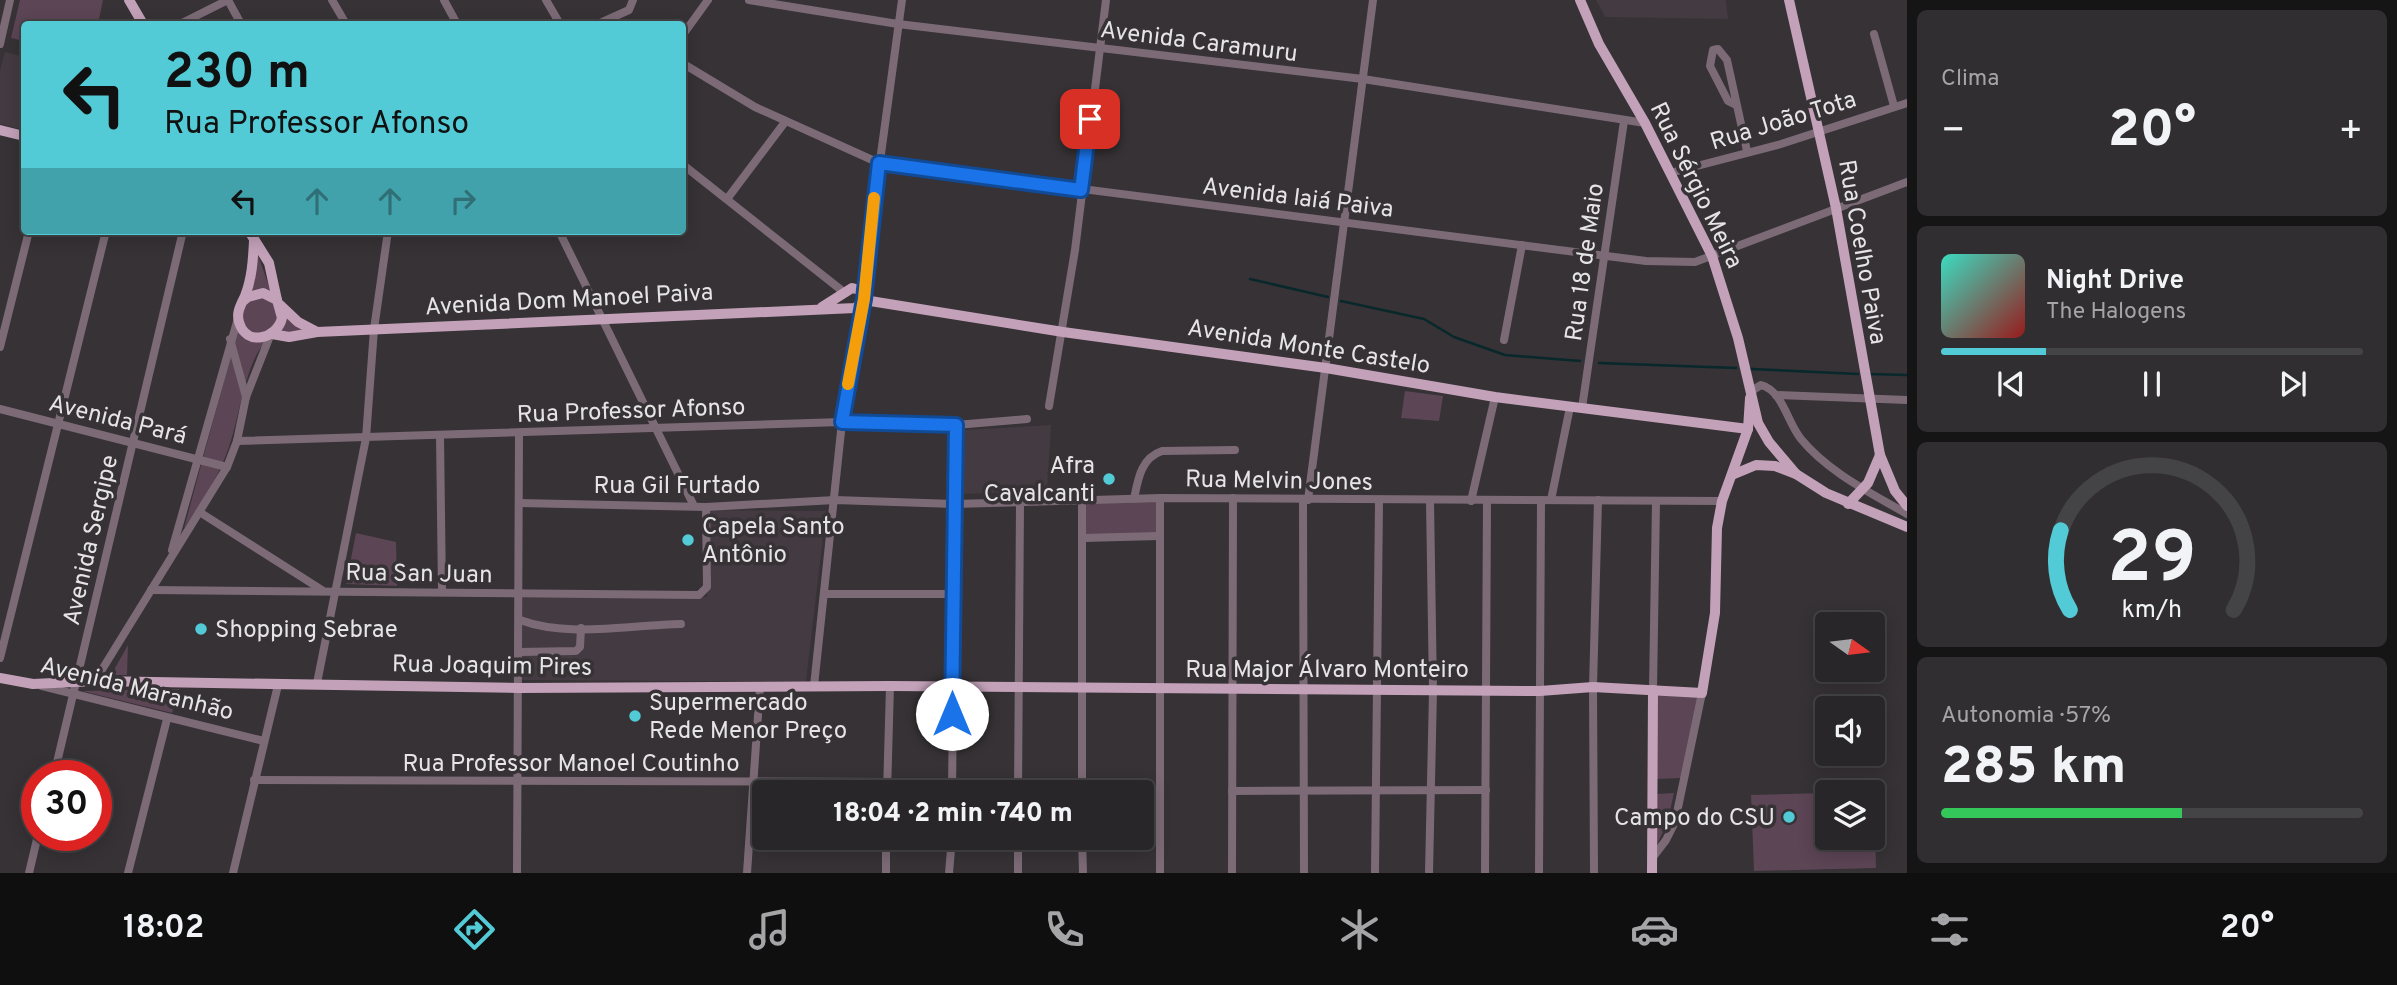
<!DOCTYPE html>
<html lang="pt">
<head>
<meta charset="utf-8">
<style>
  :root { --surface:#282628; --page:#302e30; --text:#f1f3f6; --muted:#a5a5a8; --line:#444345; --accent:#52cbd7 }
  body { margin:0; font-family:Overpass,sans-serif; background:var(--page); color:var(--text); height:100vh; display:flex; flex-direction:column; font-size:26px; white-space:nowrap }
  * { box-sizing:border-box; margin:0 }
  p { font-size:23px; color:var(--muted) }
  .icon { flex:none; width:38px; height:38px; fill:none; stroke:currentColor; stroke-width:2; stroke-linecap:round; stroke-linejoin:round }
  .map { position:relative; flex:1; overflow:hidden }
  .sheet { display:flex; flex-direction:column; gap:10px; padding:10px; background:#161516; width:490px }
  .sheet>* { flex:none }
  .guide { position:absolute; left:21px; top:21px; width:665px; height:214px; border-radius:7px; box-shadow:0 4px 18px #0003,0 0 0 2px var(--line); background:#52cbd7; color:#111; overflow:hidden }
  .needle { width:46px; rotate:104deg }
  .tools { position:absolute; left:1815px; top:612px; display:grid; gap:14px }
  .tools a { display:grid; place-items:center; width:70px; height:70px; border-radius:7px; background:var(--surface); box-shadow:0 4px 18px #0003,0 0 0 2px var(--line); font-size:35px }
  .speed { position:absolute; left:21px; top:760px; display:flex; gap:14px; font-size:35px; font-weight:700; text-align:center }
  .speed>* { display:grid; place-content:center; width:91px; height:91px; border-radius:50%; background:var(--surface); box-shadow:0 4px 18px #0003,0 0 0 2px var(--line); line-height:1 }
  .speed .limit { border:10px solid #d22; background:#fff; color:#111 }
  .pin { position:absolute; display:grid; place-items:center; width:60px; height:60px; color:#fff; margin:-30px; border-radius:14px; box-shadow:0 4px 10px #0006 }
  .me { position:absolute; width:77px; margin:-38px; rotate:0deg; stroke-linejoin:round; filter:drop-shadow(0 0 5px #0008) }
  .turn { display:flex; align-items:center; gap:24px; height:147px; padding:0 28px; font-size:32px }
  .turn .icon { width:91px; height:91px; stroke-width:2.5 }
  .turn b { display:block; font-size:49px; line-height:60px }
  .lanes { display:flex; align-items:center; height:66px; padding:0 28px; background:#0003; justify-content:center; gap:35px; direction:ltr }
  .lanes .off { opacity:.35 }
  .big { font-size:52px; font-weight:800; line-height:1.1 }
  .sheet .card { flex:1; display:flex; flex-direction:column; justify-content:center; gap:10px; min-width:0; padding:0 24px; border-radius:10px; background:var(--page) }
  .sheet .dial { align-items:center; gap:0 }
  .dial svg { height:182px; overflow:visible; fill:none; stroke:var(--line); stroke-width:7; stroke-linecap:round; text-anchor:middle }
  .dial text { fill:var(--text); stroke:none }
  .song { display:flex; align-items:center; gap:21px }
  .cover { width:84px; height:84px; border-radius:10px; background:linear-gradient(135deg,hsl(170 70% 55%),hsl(0 70% 35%)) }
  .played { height:7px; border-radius:4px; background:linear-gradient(90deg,var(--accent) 25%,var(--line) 25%) }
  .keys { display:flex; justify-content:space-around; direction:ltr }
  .heat { display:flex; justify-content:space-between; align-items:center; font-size:38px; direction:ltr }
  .charge { height:10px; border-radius:5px; background:linear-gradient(90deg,#34c759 57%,var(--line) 0) }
  .trip { position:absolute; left:752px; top:780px; width:402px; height:70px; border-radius:7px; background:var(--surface); box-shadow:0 4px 18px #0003,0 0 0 2px var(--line); font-weight:800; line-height:70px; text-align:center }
  .dock { display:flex; height:112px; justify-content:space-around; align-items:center; background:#100f10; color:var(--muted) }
  .dock .icon { width:49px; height:49px }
  .dock .on { color:var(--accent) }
  .dock b { font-size:32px; color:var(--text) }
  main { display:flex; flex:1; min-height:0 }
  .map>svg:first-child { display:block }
  .built { fill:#443a41 }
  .green { fill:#5c4555 }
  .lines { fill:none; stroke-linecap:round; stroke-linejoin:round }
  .stream { stroke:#08282b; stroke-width:2.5 }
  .minor { stroke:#7c6b77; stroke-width:8 }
  .major { stroke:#c3a1b9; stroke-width:10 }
  .route-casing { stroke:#114b97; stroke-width:18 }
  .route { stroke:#1a73e8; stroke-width:12 }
  .slow { stroke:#f59e0b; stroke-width:12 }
  .poi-dot { fill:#52cbd7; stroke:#363235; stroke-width:2.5 }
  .labels { text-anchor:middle; stroke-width:7; stroke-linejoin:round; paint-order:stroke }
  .street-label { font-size:24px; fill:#e6e4e6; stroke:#363235 }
  .poi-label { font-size:24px; fill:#e6e4e6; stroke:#363235; text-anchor:start }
</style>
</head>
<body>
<main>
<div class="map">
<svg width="1907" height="873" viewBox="0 0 1907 873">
  <rect width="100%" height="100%" fill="#363235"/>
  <!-- built -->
  <g class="built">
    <path d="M1596,0H1726L1728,19L1605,17Z"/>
    <path d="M5,52L24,57V130L0,124V71Z"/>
    <path d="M1051,425L1047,491L960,494L963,430Z"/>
    <path d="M710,510L826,511L806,682L522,680L520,598L707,597Z"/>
  </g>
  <!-- green -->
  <g class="green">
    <path d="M20,0H103L98,24H24V41L11,38Z"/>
    <path d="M258,255L277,309L303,331C290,332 272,334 263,345C247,363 239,414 232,437C223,470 203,501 184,528Z"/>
    <path d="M1405,391L1443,396L1439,421L1401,418Z"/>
    <path d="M1160,498L1159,536L1083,538L1084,501Z"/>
    <path d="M356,533L396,542L397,586L346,584Z"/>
    <path d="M128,645L127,675H115V668Z"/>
    <path d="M179,689L172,713L82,691Z"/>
    <path d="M1657,694L1698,697L1681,778L1657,779Z"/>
    <path d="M1874,792L1876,868L1754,871L1751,795L1827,793V838H1872V793H1840Z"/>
    <path d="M1674,793L1667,824L1656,846L1657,794Z"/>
  </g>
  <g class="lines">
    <!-- stream -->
    <g class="stream">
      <path d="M1250,279L1328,297"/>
      <path d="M1341,301L1424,319L1454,337L1505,355L1580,361"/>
      <path d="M1599,363L1736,368"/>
      <path d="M1751,369L1858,374"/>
      <path d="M1868,374L1907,375"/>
    </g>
    <!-- minor -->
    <g class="minor">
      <path d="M228,0L241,24"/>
      <path d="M332,0L346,24"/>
      <path d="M444,0L457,24"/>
      <path d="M546,0L560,24"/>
      <path d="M749,0L898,24L1363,79L1645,123"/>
      <path d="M180,24L228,0"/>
      <path d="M598,24L629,10L633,0"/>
      <path d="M1874,34L1894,106"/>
      <path d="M682,36L708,0"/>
      <path d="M0,44L10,0"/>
      <path d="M682,63L755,107L879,163L1646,261L1695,262L1907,182"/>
      <path d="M1736,105L1728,101L1710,66L1713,50L1718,49L1727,60L1747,151"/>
      <path d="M682,164L845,293"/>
      <path d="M1670,173L1781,144L1907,103"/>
      <path d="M727,199L785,122"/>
      <path d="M559,231L694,506"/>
      <path d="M862,293L902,0"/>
      <path d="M230,339L246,397"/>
      <path d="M1504,340L1522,245"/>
      <path d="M0,347L29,231"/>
      <path d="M1776,395L1907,400"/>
      <path d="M1751,397L1753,390L1761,385C1783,391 1787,422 1801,439C1828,472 1871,493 1907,514"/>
      <path d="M1049,406L1075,250L1106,0"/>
      <path d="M1582,408L1624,121"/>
      <path d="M0,409L227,467"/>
      <path d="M440,435L442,592"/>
      <path d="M237,441L842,422L956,425L1027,419"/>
      <path d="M1160,498V873"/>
      <path d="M1134,499C1138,479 1141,458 1162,451L1235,450"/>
      <path d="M1308,500L1373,0"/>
      <path d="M1551,500L1570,407"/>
      <path d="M1303,501L1304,873"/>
      <path d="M1471,501L1495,397"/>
      <path d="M519,503L706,507L835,500L954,504L1160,498L1722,501"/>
      <path d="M201,513L322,590"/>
      <path d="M1083,538L1159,536"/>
      <path d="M172,550L238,318"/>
      <path d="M151,590L699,595L707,587L706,507"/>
      <path d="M824,594H952"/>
      <path d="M520,620C568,638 630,625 681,624"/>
      <path d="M519,652L576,651L580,647L581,628"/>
      <path d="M0,658L106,231"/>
      <path d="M95,681L227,467L237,441L246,397L270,336"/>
      <path d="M317,683L366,438L374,329L388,231"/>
      <path d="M42,686L264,741"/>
      <path d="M814,686L842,422L863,302"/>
      <path d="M1653,690L1656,502"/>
      <path d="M54,775L183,231"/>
      <path d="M254,780L887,782"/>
      <path d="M1232,791L1486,790"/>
      <path d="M887,793L890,686"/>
      <path d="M952,793L956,425"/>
      <path d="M1018,793L1020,503"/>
      <path d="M1082,793V502"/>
      <path d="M1143,828H1160"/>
      <path d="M1018,838V873"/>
      <path d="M1082,838L1083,873"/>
      <path d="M1653,857L1666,840L1675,822L1702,693"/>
      <path d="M29,873L38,835"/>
      <path d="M128,873L167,719"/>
      <path d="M233,873L278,685"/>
      <path d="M517,873L519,434"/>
      <path d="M747,873L760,687"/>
      <path d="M886,873V838"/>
      <path d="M949,873L952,838"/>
      <path d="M1232,873L1233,498"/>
      <path d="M1375,873L1379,501"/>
      <path d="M1429,873L1433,691L1430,501"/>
      <path d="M1485,873L1487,500"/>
      <path d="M1539,873L1541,500"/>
      <path d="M1594,873L1593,687L1598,500"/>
    </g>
    <!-- major -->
    <g class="major">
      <path d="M129,0L143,24"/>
      <path d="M1580,0L1599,44L1645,123L1712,256L1738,338L1758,423L1769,442L1796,474"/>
      <path d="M1789,0L1836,208L1880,455L1895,491L1907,506"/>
      <path d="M0,130L24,136"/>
      <path d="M249,231L269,263L277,300"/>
      <path d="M864,300L1063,332L1326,368L1495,397L1748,429"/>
      <path d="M242,302L248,297L263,293L277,300L282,318C277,339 246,347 239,322C236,312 241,305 245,296C252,278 253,260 254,241"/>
      <path d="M280,305L298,322L317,332"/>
      <path d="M272,334L289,337L317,332L855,308L863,302L860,290L852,288L822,307"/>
      <path d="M1732,475L1756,465L1775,466L1796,474L1826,493L1907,527"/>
      <path d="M1848,504L1868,483L1880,455"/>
      <path d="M0,678L33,684L95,681L519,688L890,686L1540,691L1593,687L1702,693L1715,613L1717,528L1722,501L1748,429L1750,398"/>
      <path d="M1652,873L1653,690"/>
    </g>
  </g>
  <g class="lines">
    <defs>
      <path id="route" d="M952,714L956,425L842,422L864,299L879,163L1081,190L1090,119"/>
    </defs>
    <!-- route casing -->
    <use href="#route" class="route-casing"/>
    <!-- route -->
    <use href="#route" class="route"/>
    <!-- slow -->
    <path class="slow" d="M848,384L864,299L874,198"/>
  </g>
  <!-- markers -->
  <g class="poi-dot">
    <circle cx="1109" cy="479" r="7"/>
    <circle cx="688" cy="540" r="7"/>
    <circle cx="201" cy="629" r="7"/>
    <circle cx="635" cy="716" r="7"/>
    <circle cx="1789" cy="817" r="7"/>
  </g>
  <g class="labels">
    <!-- street labels -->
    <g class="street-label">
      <text transform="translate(1199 41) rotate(7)" y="8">Avenida Caramuru</text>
      <text transform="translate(1783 120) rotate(-17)" y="8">Rua João Tota</text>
      <text transform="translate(1697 185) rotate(64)" y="8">Rua Sérgio Meira</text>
      <text transform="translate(1298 197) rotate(7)" y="8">Avenida Iaiá Paiva</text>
      <text transform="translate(1863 252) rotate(80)" y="8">Rua Coelho Paiva</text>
      <text transform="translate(1584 262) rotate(-82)" y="8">Rua 18 de Maio</text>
      <text transform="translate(569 299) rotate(-3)" y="8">Avenida Dom Manoel Paiva</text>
      <text transform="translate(1309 346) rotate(9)" y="8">Avenida Monte Castelo</text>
      <text transform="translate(631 410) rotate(-2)" y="8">Rua Professor Afonso</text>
      <text transform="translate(118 419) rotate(14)" y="8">Avenida Pará</text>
      <text transform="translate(1279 480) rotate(1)" y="8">Rua Melvin Jones</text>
      <text x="677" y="493">Rua Gil Furtado</text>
      <text transform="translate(90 540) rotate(-77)" y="8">Avenida Sergipe</text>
      <text transform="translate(419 573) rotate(1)" y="8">Rua San Juan</text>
      <text transform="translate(492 665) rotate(1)" y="8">Rua Joaquim Pires</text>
      <text x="1327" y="677">Rua Major Álvaro Monteiro</text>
      <text transform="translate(137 688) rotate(14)" y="8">Avenida Maranhão</text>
      <text x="571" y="771">Rua Professor Manoel Coutinho</text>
    </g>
    <!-- poi labels -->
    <g class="poi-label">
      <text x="1095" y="473" text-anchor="end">Afra<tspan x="1095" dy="28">Cavalcanti</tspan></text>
      <text x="702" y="534">Capela Santo<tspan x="702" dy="28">Antônio</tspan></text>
      <text x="215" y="637">Shopping Sebrae</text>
      <text x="649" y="710">Supermercado<tspan x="649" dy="28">Rede Menor Preço</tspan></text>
      <text x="1775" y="825" text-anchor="end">Campo do CSU</text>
    </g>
  </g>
</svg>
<div class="tools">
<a><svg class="needle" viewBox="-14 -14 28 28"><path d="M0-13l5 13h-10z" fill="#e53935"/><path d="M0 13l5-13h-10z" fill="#a5a5a8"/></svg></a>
<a><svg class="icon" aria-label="sound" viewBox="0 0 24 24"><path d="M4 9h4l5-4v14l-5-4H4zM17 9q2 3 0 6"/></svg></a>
<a><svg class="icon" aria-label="layers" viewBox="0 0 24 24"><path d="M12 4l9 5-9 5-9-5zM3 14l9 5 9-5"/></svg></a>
</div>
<div class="speed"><div class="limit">30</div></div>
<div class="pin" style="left:1090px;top:119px;background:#d93025"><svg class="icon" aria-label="arrive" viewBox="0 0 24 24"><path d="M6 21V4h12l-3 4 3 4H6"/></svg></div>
<svg class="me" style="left:952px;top:714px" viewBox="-20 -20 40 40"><circle r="19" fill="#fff"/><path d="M0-13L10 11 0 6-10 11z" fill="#1a73e8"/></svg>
<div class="trip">18:04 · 2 min · 740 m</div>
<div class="guide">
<div class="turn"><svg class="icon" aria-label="left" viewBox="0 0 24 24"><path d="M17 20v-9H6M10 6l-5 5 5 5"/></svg><div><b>230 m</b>Rua Professor Afonso</div></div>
<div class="lanes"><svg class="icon" aria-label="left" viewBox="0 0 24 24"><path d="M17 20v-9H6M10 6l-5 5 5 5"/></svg><svg class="icon off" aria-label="ahead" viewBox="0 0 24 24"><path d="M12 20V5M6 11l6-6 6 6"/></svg><svg class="icon off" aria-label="ahead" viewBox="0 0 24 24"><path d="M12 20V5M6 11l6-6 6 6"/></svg><svg class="icon off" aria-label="right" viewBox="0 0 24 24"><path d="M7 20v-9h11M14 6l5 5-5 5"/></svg></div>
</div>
</div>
<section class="sheet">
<div class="card"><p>Clima</p>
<div class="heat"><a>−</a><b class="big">20°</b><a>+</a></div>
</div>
<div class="card">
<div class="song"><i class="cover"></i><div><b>Night Drive</b><p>The Halogens</p></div></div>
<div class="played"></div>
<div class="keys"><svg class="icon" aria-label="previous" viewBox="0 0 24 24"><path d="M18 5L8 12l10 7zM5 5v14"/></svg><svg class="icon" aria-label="pause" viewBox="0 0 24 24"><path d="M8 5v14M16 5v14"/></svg><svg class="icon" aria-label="next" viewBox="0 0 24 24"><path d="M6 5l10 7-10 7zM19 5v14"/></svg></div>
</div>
<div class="card dial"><svg viewBox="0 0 100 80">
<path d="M14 69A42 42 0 1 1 86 69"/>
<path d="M14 69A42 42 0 0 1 10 34" stroke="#52cbd7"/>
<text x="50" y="56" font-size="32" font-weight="700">29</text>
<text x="50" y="72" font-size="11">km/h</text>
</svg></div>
<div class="card"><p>Autonomia · 57%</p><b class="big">285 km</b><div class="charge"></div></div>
</section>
</main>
<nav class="dock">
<b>18:02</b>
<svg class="icon on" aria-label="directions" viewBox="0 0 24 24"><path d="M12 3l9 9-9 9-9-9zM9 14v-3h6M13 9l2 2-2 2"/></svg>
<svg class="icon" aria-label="music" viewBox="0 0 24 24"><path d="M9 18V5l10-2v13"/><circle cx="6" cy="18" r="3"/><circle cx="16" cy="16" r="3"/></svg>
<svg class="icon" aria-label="phone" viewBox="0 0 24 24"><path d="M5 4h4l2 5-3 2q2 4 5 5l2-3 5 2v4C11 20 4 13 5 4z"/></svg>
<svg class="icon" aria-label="climate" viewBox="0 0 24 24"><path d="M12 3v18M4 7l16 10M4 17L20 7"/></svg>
<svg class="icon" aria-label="car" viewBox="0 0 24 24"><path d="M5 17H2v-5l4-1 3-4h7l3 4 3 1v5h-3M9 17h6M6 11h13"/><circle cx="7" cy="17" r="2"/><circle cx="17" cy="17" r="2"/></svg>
<svg class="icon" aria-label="filters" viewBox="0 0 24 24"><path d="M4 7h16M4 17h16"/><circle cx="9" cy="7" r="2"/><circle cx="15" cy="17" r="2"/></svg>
<b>20°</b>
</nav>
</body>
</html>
